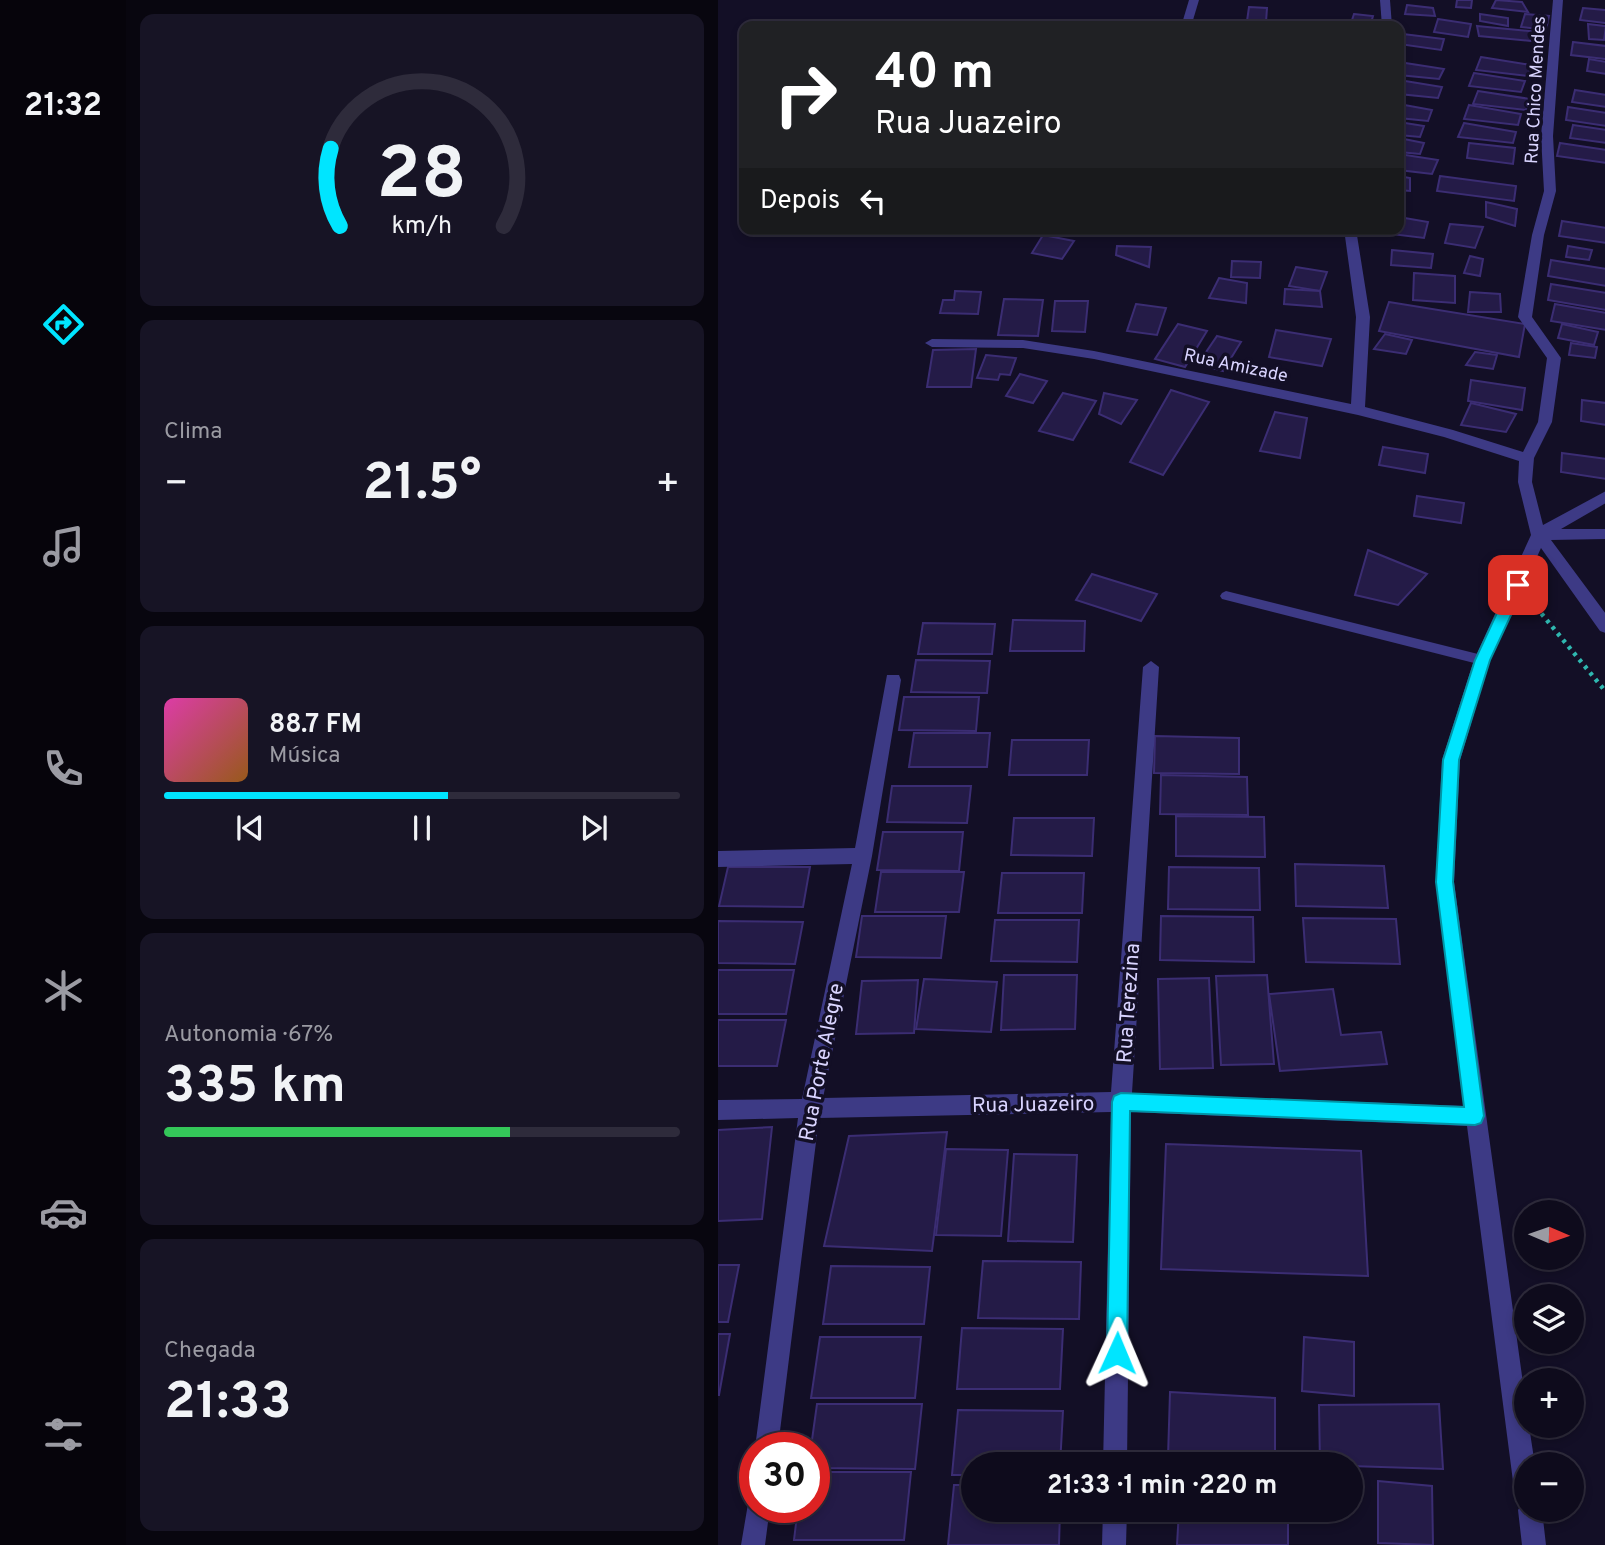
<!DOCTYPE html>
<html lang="pt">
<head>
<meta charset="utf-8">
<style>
  :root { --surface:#0e0b1c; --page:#171425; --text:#f1f3f6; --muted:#9b9ba3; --line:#2e2b3b; --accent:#00e5ff }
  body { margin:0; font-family:Overpass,sans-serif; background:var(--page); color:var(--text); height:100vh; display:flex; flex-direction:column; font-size:26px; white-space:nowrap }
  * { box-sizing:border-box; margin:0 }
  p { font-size:23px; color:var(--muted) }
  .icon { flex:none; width:38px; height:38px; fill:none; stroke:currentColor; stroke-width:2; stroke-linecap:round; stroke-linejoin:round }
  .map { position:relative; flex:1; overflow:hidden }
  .drawer { display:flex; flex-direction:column; gap:14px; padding:14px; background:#08060f; width:592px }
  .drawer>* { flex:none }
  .top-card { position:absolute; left:21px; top:21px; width:665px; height:214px; border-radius:14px; box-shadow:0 4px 10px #0003,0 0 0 2px var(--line); background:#202124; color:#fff; overflow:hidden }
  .needle { width:46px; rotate:92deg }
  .controls { position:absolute; left:796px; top:1200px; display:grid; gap:14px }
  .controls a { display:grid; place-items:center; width:70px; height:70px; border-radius:50%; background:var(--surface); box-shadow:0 4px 10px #0003,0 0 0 2px var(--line); font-size:35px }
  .speed { position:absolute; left:21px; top:1432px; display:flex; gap:14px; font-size:35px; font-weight:700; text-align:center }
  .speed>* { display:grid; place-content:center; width:91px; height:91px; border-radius:50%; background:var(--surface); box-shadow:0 4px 10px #0003,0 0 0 2px var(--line); line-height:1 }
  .speed .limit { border:10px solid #d22; background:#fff; color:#111 }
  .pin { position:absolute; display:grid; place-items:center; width:60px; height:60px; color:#fff; margin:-30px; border-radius:14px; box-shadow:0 4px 10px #0006 }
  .me { position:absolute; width:77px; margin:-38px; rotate:1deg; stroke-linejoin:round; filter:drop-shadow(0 0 5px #0008) }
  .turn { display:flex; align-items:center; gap:24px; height:147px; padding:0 21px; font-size:32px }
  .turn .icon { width:91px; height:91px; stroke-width:2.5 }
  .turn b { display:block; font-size:49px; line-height:60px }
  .then { display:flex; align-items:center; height:66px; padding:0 21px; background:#0003; gap:14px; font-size:26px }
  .big { font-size:52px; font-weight:700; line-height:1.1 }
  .drawer .widget { flex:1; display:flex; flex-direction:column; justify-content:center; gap:10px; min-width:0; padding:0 24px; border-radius:14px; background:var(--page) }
  .drawer .dial { align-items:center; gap:0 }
  .dial svg { height:182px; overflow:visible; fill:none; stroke:var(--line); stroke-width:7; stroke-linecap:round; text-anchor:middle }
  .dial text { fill:var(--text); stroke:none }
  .song { display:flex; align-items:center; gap:21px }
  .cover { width:84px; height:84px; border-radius:10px; background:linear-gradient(135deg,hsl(320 70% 55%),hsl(30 70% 35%)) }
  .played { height:7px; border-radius:4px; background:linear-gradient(90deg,var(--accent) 55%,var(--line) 55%) }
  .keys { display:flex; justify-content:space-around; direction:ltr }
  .heat { display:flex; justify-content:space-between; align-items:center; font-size:38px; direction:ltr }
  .charge { height:10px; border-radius:5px; background:linear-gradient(90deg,#34c759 67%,var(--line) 0) }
  .trip { position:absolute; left:243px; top:1452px; width:402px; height:70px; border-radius:35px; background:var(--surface); box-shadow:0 4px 10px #0003,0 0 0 2px var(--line); font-weight:700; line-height:70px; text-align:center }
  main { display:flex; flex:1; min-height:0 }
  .menu { display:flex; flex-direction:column; width:126px; justify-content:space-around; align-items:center; background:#06040b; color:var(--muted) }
  .menu .icon { width:49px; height:49px }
  .menu .active { color:var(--accent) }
  .menu b { font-size:32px; color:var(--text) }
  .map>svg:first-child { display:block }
  .building { fill:#241b47; stroke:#3b2d73; stroke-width:2 }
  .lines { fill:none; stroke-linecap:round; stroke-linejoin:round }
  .path-far1 { stroke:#2fb8b0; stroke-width:3.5; stroke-dasharray:2.5 4.5; stroke-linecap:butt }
  .path { stroke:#2fb8b0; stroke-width:4.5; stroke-dasharray:3.5 5; stroke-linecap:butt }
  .lane { fill:#3d3a85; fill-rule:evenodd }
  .street { fill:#3d3a85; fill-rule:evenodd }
  .route { fill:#00e5ff; stroke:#0095a6; stroke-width:2 }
  .labels { text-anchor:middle; stroke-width:7; stroke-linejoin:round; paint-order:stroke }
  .far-street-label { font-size:18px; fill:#d9d4ff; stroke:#130f26 }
  .street-label { font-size:21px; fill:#d9d4ff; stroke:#130f26 }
</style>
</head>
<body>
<main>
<nav class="menu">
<b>21:32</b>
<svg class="icon active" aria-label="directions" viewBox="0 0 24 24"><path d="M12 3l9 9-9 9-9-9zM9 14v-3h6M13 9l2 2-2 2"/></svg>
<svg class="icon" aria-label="music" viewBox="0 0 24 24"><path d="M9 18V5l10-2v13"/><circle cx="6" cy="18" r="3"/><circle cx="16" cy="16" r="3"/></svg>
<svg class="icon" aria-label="phone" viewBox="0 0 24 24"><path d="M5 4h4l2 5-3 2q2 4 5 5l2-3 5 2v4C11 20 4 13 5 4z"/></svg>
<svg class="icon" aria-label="climate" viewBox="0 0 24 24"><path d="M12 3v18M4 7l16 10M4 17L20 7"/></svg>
<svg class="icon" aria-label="car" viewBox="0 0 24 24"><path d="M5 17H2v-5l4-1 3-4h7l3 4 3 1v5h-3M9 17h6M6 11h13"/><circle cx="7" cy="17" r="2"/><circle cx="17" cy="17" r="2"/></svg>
<svg class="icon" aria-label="filters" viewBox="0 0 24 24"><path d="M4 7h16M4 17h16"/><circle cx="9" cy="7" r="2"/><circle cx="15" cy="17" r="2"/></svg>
</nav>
<section class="drawer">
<div class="widget dial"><svg viewBox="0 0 100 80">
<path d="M14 69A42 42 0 1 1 86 69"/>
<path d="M14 69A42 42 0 0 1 10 35" stroke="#00e5ff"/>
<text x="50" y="56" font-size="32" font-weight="700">28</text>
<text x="50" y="72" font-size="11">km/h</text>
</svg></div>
<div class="widget"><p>Clima</p>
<div class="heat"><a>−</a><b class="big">21.5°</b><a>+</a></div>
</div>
<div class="widget">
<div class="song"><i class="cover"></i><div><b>88.7 FM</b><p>Música</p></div></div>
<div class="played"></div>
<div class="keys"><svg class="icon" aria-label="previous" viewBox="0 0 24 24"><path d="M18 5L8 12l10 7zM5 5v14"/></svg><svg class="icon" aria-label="pause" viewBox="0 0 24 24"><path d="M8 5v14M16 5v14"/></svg><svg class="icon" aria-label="next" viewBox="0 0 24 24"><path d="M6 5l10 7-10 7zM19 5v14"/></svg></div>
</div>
<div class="widget"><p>Autonomia · 67%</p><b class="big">335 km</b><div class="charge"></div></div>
<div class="widget"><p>Chegada</p><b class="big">21:33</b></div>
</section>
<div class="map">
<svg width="888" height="1545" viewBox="0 0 888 1545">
  <rect width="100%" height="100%" fill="#130f26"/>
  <!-- building -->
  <g class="building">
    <path d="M739,0H754L753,8L738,7Z"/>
    <path d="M778,0L804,2L810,12L774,8Z"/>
    <path d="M689,5L715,8L717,16L687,14Z"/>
    <path d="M531,7L549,8L548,22L529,21Z"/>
    <path d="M865,8L888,10V23L862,20Z"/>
    <path d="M636,14L655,16L652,26H632Z"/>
    <path d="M762,14L790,18V26L762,21Z"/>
    <path d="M807,14L831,16L828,30L803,27Z"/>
    <path d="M720,19L753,24L750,37L716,32Z"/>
    <path d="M494,20L515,22L514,26H491Z"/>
    <path d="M585,20L617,26H581Z"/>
    <path d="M870,24L888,26L886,40L871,39Z"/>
    <path d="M759,26L821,32L824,42L761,36Z"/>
    <path d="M685,34L726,39L723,50L681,44Z"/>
    <path d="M855,42L888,46V59L853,55Z"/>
    <path d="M763,57L813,65L810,76L758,70Z"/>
    <path d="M871,59L888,62V74L869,71Z"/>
    <path d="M681,62L726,69L721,79L681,75Z"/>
    <path d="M756,73L807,81L803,92L751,86Z"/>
    <path d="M681,80L724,87L720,98L681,94Z"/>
    <path d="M857,90L888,95V107L854,102Z"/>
    <path d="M760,91L812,99L808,110L755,104Z"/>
    <path d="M681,104L714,110L710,121L681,118Z"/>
    <path d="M751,105L803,114L800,125L746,119Z"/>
    <path d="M850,107L888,113V126L848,120Z"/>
    <path d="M681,122L706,126L702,137L681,135Z"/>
    <path d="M746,123L798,132L795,143L740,137Z"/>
    <path d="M855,125L888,130V143L852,138Z"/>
    <path d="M681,138L706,143L702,154L681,152Z"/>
    <path d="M751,143L797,148L795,164L749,158Z"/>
    <path d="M842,143L888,150V163L839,156Z"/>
    <path d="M681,154L720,160L714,174L681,170Z"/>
    <path d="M681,176L692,178V191L681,190Z"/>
    <path d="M722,176L798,186L796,201L719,191Z"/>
    <path d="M768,202L799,209L797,226L768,217Z"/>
    <path d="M681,217L710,222L706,238L665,233L667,229H681Z"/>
    <path d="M844,221L888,228V243L841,236Z"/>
    <path d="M732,224L765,227L757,248L727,243Z"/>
    <path d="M325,235L356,241L344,259L314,253Z"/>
    <path d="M399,246L433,247L431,267L398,255Z"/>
    <path d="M850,246L874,250L871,260L848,257Z"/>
    <path d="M674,250L715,254L713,268L673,265Z"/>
    <path d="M752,256L765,259L762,276L746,273Z"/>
    <path d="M833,260L888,269V286L830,276Z"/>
    <path d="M514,261L543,262L542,278L513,277Z"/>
    <path d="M578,267L609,272L602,291L571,286Z"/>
    <path d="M696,273L737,276V303L695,300Z"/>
    <path d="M501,278L529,283L528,303L491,298Z"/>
    <path d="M833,284L888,293V310L830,300Z"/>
    <path d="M567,289L602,291L604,307L566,304Z"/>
    <path d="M237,291L263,292L260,314L222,313L225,300H236Z"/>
    <path d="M752,292L782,294L783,312H750Z"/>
    <path d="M286,299L325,300L320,336L280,335Z"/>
    <path d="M337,301H370L367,332L334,331Z"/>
    <path d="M671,302L807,324L801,357L661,331Z"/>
    <path d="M418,304L448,308L439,335L409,331Z"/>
    <path d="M837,304L888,313V330L833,321Z"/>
    <path d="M460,324L489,331L467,367L437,359Z"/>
    <path d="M844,324L880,332L876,345L840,338Z"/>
    <path d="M558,330L613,339L604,366L551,357Z"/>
    <path d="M667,334L694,340L688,354L656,349Z"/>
    <path d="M499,336L523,342L505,371L480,364Z"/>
    <path d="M853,343L879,347L877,358L851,355Z"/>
    <path d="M258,349L253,387H209L215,350Z"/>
    <path d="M757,352L779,355L775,369L748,365Z"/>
    <path d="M268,355L298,358L292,375L282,374L280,380L259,378Z"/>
    <path d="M302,374L329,381L315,403L288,396Z"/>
    <path d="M753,380L807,388L804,410L750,401Z"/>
    <path d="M453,390L491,402L445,475L412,462Z"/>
    <path d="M345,393L378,401L355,440L321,431Z"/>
    <path d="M386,393L419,400L403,424L381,414Z"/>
    <path d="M864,400L888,403V425L863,421Z"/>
    <path d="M753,403L798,414L788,432L743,425Z"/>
    <path d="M557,412L589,418L582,458L542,451Z"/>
    <path d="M665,447L710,454L707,473L661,465Z"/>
    <path d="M844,453L888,459V479L843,472Z"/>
    <path d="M699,496L746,503L743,523L696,516Z"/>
    <path d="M650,550L709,574L680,605L637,595Z"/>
    <path d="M374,574L439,594L423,621L358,600Z"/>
    <path d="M295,620L367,621L366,651H292Z"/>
    <path d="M205,623L277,624L274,654H200Z"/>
    <path d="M198,660L272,661L269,693L193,692Z"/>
    <path d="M186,697H261L258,731L181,730Z"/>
    <path d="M196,733H272L269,767H191Z"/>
    <path d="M437,736L521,738V774L436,773Z"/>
    <path d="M294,740H371L369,775H291Z"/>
    <path d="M443,775L529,777L530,815L442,814Z"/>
    <path d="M174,786H253L249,823L169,822Z"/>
    <path d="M458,816L546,817L547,857L458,856Z"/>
    <path d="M296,818H376L374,856L293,855Z"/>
    <path d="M165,832H245L241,871L159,870Z"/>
    <path d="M577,864L666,866L670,908L578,906Z"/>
    <path d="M10,867H92L85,907L1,906Z"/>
    <path d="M451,867L541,868L542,910L450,909Z"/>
    <path d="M163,872H246L241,912H157Z"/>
    <path d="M284,873H366L364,913H280Z"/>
    <path d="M144,916H228L223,958L138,957Z"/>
    <path d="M443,916L535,917L536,962L442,960Z"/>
    <path d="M585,918L678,919L682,964L588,962Z"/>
    <path d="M277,920H361L359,962L273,961Z"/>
    <path d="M0,921L85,922L77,964L0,963Z"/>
    <path d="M0,970H76L68,1014H0Z"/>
    <path d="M286,975H359L357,1029L283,1030Z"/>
    <path d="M549,975L556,1064L503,1065L498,976Z"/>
    <path d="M491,978L495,1068L442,1069L440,979Z"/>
    <path d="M206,979L279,982L273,1032L198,1029Z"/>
    <path d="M200,980L196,1033L138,1034L144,981Z"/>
    <path d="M615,989L623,1035L663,1032L669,1064L562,1071L551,994Z"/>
    <path d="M0,1020H68L59,1066H0Z"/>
    <path d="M54,1127L44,1219L0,1221V1130Z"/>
    <path d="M229,1132L214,1251L106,1246L131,1136Z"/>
    <path d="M448,1144L643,1151L650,1276L443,1269Z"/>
    <path d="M228,1149L290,1150L283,1236L218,1235Z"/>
    <path d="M296,1154L359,1155L355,1242L290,1241Z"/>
    <path d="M265,1261L363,1262L361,1319L260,1318Z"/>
    <path d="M0,1265H21L10,1322H0Z"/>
    <path d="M113,1266L212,1267L206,1324H105Z"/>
    <path d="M244,1328L345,1329L342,1389H239Z"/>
    <path d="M0,1334H12L1,1395H0Z"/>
    <path d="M102,1337H203L197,1398H93Z"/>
    <path d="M586,1337L636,1342V1396L584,1391Z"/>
    <path d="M452,1392L557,1398V1463L450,1457Z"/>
    <path d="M99,1404H204L197,1469L96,1468V1447H93Z"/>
    <path d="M721,1404L725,1469L602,1465L601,1405Z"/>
    <path d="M240,1410L345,1411L342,1465H256V1475H234Z"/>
    <path d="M96,1472H193L186,1540H76L80,1507H96Z"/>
    <path d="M660,1481L714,1486L715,1545L660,1543Z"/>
    <path d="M236,1485H256V1510H342L341,1545H230Z"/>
    <path d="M461,1510H570V1545H459Z"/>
  </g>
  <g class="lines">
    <!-- path-far1 -->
    <path class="path-far1" d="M815,604L819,609"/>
    <!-- path -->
    <path class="path" d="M818,607L888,692"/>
    <!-- lane -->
    <path class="lane" d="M508,591L764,655L771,660L764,665L504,599L502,596L504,593Z"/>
    <!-- street -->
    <g class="street">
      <path d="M471,0H481L475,20L470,23L465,20Z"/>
      <path d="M662,0H672L674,26H664Z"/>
      <path d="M835,0H845L835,136L838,191L826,235L814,317L843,358L834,422L816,458L814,482L825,525L888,491V503L843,529H888V539L833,540L888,614V633L882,631L823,548L772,660L742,760L736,882L808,1405V1426H811L817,1465H808V1510H824L828,1545H804L800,1510L806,1500L799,1498L796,1489L749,1126L413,1112L409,1465H385L393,1112L101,1118L60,1447L37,1448L80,1118L0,1120V1100L84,1099L134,864L0,867V851L137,848L169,675H181L183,680L154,856L105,1098L393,1092L425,667L433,661L441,667L414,1093L747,1106L718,882L724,760L756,660L813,535L800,482L801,461L726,437L640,415L376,359L305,348L214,347L207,343L214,339L305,340L376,351L633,404L638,317L626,229H638L652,317L647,407L735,430L805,452L820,422L829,358L800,317L814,235L826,191L823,136Z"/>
      <path d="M37,1496V1507H52L47,1545H23L31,1498Z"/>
      <path d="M385,1510H409L408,1545H384Z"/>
    </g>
  </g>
  <!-- route -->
  <path class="route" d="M800,580L807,585L772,660L741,760L735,882L766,1116L763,1123L757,1125L412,1111L409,1353L406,1360L399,1363L392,1360L389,1353L394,1102L396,1096L403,1093L746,1107L718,882L725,760L757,660L792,585Z"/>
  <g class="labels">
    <!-- far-street labels -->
    <g class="far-street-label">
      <text transform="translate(817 90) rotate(-87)" y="6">Rua Chico Mendes</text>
      <text transform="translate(518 365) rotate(12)" y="6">Rua Amizade</text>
    </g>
    <!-- street labels -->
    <g class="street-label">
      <text transform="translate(410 1003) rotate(-86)" y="7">Rua Terezina</text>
      <text transform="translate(103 1062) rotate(-79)" y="7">Rua Porte Alegre</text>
      <text transform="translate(315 1104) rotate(-1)" y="7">Rua Juazeiro</text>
    </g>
  </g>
</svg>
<div class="controls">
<a><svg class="needle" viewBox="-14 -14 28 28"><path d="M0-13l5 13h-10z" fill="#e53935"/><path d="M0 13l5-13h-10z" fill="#9b9ba3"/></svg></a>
<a><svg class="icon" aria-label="layers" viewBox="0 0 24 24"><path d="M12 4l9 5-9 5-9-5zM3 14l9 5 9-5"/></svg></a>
<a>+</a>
<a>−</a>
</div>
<div class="speed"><div class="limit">30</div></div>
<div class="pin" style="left:800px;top:585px;background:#d93025"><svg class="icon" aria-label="arrive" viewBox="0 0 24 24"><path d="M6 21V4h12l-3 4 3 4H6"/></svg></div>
<svg class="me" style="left:399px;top:1353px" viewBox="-20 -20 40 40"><path d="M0-17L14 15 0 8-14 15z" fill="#00e5ff" stroke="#fff" stroke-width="4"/></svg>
<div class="trip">21:33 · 1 min · 220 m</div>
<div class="top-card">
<div class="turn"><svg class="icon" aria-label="right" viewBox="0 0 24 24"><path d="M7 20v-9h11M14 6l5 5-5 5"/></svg><div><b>40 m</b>Rua Juazeiro</div></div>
<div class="then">Depois<svg class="icon" aria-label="left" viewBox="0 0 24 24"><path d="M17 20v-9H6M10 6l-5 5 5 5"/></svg></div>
</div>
</div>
</main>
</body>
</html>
